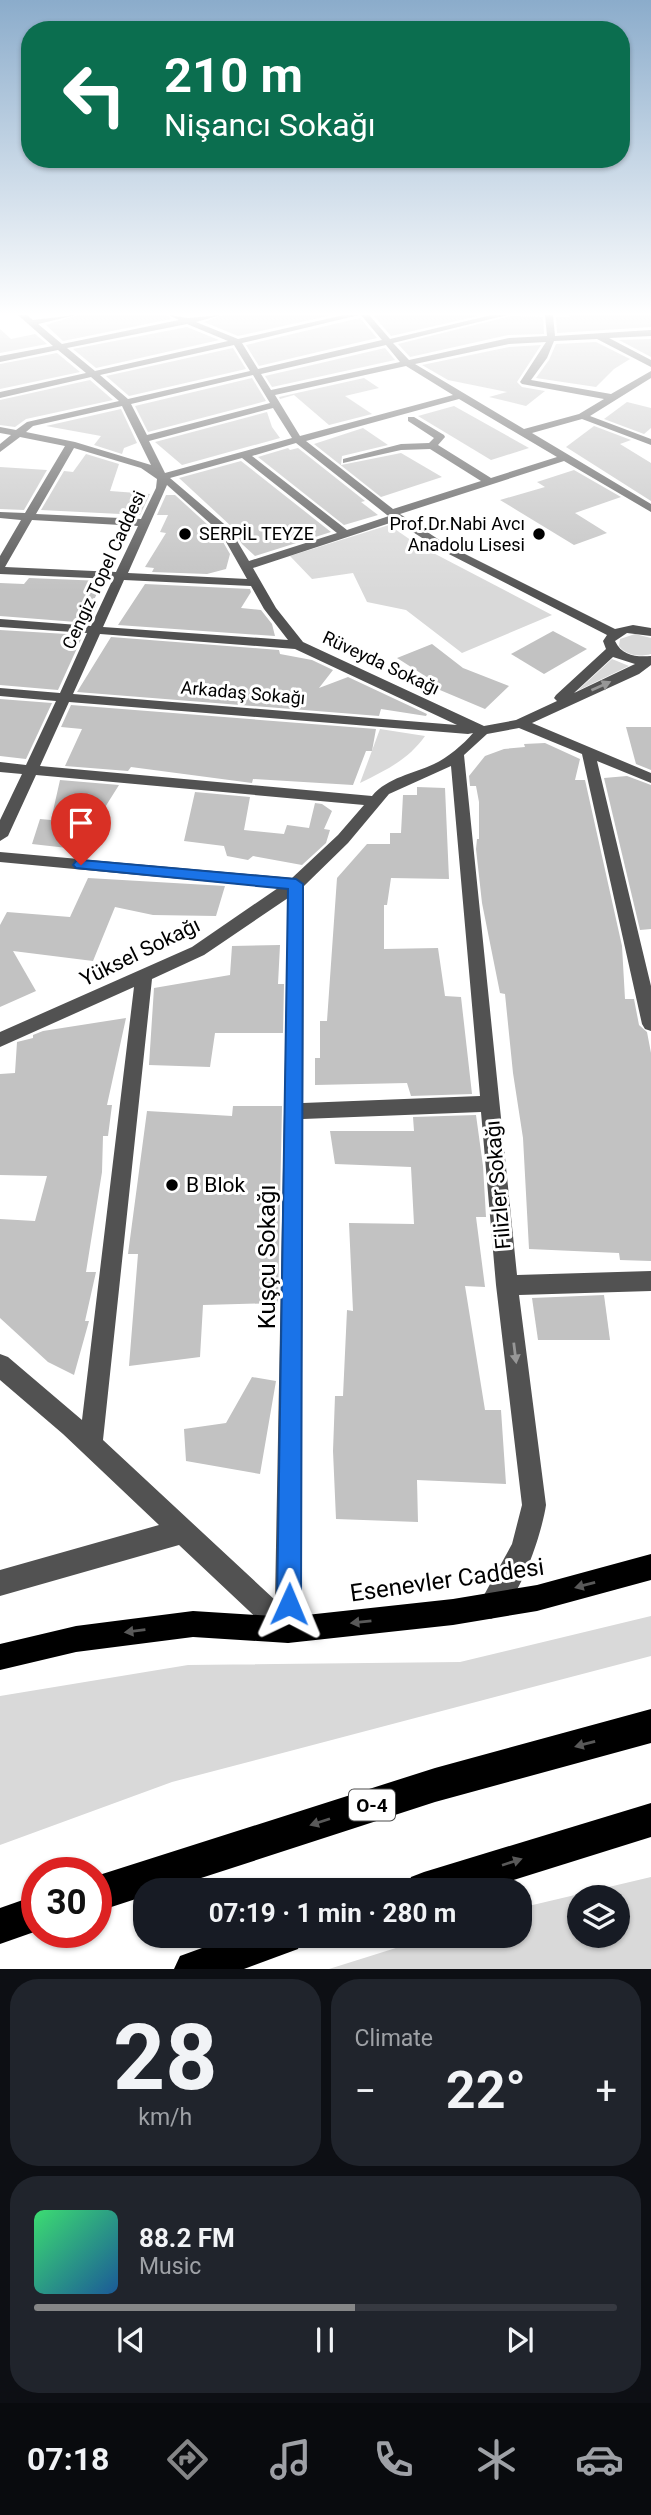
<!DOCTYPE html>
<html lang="en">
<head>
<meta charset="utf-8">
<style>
  :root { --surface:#171b24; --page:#20242c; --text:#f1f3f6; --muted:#9ea1a6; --line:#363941; --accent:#858687 }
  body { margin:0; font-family:Roboto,sans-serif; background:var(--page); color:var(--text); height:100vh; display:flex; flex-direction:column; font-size:26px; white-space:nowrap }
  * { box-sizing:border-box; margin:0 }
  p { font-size:23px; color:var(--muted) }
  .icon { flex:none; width:38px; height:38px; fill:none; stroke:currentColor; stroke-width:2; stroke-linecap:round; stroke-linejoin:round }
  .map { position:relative; height:1969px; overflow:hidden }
  .side { display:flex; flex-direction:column; gap:10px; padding:10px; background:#0d0f14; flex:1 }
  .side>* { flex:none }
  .hud { position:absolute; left:21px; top:21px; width:609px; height:147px; border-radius:28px; box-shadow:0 2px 5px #0004; background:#0b6e4f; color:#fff; overflow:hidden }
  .tools { position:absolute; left:567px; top:1885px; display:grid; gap:14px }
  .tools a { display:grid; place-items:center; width:63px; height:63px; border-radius:50%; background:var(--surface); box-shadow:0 2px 5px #0004; font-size:35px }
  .speed { position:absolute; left:21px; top:1857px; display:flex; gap:14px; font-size:35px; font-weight:700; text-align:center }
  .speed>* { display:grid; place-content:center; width:91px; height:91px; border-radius:50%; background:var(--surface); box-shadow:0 2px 5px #0004; line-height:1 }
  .speed .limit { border:10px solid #d22; background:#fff; color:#111 }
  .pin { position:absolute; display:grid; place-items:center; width:60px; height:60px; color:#fff; margin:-72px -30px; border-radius:50% 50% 50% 0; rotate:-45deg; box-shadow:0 0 7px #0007 }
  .pin .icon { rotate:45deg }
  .me { position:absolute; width:77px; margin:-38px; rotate:1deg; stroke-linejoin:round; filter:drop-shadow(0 0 5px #0008) }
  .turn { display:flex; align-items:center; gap:24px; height:147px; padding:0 28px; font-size:32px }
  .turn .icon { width:91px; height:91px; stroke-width:2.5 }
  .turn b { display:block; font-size:49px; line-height:60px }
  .big { font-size:52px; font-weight:700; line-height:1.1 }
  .side .card { flex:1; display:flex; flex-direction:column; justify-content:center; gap:10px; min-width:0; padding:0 24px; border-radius:28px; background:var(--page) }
  .side .dial { align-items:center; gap:0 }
  .dial b { font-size:91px; line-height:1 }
  .song { display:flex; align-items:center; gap:21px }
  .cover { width:84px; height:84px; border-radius:10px; background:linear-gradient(135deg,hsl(140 70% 55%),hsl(210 70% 35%)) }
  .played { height:7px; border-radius:4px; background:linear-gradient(90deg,var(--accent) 55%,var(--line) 55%) }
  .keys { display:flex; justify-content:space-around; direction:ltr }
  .heat { display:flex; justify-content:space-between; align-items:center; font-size:38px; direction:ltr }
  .side .tiles { flex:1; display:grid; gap:10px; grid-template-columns:1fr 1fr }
  .card:last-child { grid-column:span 2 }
  .trip { position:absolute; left:133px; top:1878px; width:399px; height:70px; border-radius:28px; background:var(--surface); box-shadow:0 2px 5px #0004; font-weight:700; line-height:70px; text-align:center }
  .tabs { display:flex; height:112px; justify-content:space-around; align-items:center; background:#090b0e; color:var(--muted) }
  .tabs .icon { width:49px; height:49px }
  .tabs .current { color:var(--accent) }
  .tabs b { font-size:32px; color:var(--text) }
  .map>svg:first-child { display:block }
  .green { fill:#d9d9d9; fill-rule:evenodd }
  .building { fill:#c2c2c2 }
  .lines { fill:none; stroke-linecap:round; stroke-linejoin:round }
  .minor { fill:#525252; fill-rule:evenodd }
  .major { fill:#000; fill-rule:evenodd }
  .highway { fill:#000; fill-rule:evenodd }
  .oneway { fill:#979797 }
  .oneway2 { fill:#595959 }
  .route { fill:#1a73e8; stroke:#114b97; stroke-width:2 }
  .poi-dot { fill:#000; stroke:#fff; stroke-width:2.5 }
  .labels { text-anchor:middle; stroke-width:6; stroke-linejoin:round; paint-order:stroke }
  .far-poi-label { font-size:18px; fill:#000; stroke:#fff; text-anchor:end }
  .far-street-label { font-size:18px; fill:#000; stroke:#fff }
  .shield { fill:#fff; stroke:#4c4c4c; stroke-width:2 }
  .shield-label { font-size:19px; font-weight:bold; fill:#000 }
  .street-label { font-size:21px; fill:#000; stroke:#fff }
  .poi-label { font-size:21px; fill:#000; stroke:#fff; text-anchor:start }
  .near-street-label { font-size:24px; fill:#000; stroke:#fff }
</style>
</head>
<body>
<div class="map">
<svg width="651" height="1969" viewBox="0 0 651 1969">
  <rect width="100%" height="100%" fill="#fff"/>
  <!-- green -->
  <g class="green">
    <path d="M389,525L418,545L552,615L462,653L406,610L367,602L353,573L312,579L290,556Z"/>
    <path d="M635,634L651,638V654C639,657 627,656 619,646L620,639Z"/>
    <path d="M612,659L629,666L577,691Z"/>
    <path d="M380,729L425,736C408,760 386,770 360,783Z"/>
    <path d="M651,1616V1656L172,1782L0,1845V1696L188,1665L460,1662Z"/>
    <path d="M651,1877V1969H329L434,1936H520V1908ZM618,1897V1936H579V1897Z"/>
  </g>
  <!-- building -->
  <g class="building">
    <path d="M78,315H167L171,319L63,341L46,325Z"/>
    <path d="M223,315H332L238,336L204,322Z"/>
    <path d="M373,315H477L478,316L391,336Z"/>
    <path d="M569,315H651V327L557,333L556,317H570Z"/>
    <path d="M511,316L543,317L544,334L508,335L410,357L398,344Z"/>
    <path d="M360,318L377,338L259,366L246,345Z"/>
    <path d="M187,327L219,340L96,368L73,349Z"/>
    <path d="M0,329L11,339L35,334L47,344L0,353Z"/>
    <path d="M651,339V357L619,340Z"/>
    <path d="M596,342L630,359L614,369L596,387L536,378L549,360L556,344Z"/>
    <path d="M541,345L517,382L522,387L545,391L526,406L489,397L507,392L448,380L422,365L509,347Z"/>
    <path d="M233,348L246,369L129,396L106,376Z"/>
    <path d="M385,348L395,360L272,387L265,376Z"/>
    <path d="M57,353L80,372L0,389V364Z"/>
    <path d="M252,378L266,401L148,432L135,406Z"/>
    <path d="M364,378L379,388L345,396L372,414L329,425L294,395L280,399L279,397Z"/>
    <path d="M90,380L113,400L26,419L15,427L0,425V400Z"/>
    <path d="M627,402L651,408V428L644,434L604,419Z"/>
    <path d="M454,406L529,448L491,460L418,416Z"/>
    <path d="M121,409L137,443L124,448L122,454L94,445L101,436L46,426Z"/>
    <path d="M267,412L272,427L280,438L182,465L155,442Z"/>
    <path d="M594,426L631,440L620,444L651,463V501L566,447Z"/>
    <path d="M363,428L388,445L342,456L341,465L401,453L442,477L381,497L314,444Z"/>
    <path d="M288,448L290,450L298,448L365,501L361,502L378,515L344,525L258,457Z"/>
    <path d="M86,454L119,464L110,491L150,494L140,515L41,510L64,471L73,472Z"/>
    <path d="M241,461L331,532L255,556L242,544L232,527L179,478Z"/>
    <path d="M0,467L47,470L24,510L0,509Z"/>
    <path d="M574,470L621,497L575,513L607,533L574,545L500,500L545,487L537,482Z"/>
    <path d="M166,495H175L219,535L230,554L226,569L207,574L152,572L154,568L145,567L166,533L160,532L168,515H157Z"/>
    <path d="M29,578L103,581L92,604H98L89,623L0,616V583L24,584Z"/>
    <path d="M145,584L250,589L251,592L241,608L261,610L272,624L275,636L118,625Z"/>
    <path d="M0,630L83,635L58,690L0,685Z"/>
    <path d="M553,631L587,649L544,674L511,654Z"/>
    <path d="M111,637L279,650L280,654L312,660L333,670L319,688L348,677L427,714L426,716L381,709L379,716L77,692Z"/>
    <path d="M432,644L463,668L509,686L485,709L428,685L433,681L397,658Z"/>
    <path d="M0,699L52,703L26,759L0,756Z"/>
    <path d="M71,705L376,729L372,751H366L353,785L253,779L252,783L131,767L128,771L65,766L82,729L61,727Z"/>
    <path d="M626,727H651V770L636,764Z"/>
    <path d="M545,743L580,759L575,780H585L622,946L625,999H634L639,1025L647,1032L651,1053V1261L620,1260L619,1253L529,1249L523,1138L513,1073L505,994L500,993L482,903L476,849L477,839H479V802L476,786H470L469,776L485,756L504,749L525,747L524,744Z"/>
    <path d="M627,776L651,785V929L640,930L604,778Z"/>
    <path d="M60,780L119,785L102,812L94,851L32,844L40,819L51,820Z"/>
    <path d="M417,787L445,788L449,879L391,878L387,905H384V949L438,948L445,996L461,997L472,1094L411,1096L407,1083L315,1085V1058H320V1021H327L337,878L367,844H390V833H401L403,795H417Z"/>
    <path d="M195,792L250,797L244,830L284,834L287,825L309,828L315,803L322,804L332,811L324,829L330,830L326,843L302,865L253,856L248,860L227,856L224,846L184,841Z"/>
    <path d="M88,878L225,886L216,916L153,915L115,907L93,961L13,951L36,991L0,1007V925L7,912L70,917Z"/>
    <path d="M280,945L278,984H284L283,1033H215L210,1067L149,1065L154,988L230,975L232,946Z"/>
    <path d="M126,1018L107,1105H112L108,1136H103L102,1172L86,1272H96L85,1321H89L74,1375L48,1362L0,1318V1219L35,1221L47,1176L0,1175V1074L15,1073L17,1042L33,1038V1035L43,1031Z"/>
    <path d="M233,1106H282L278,1303L203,1305L200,1357L129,1366L138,1254H128L147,1111L232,1116Z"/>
    <path d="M476,1115L483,1166L486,1217H476L485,1287L465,1286L485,1410H501L506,1484L417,1480L418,1522L336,1519L333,1451L335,1396H343L347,1310L353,1311L349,1223L414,1224L411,1167L335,1164L330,1131H414L413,1117Z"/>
    <path d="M604,1295L610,1340H538L532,1298Z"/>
    <path d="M252,1377L276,1381L260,1474L186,1461L184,1429L226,1423Z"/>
  </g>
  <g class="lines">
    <!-- minor -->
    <path class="minor" d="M18,315H27L33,320L76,315L38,324L62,344L179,320L169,315L188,318L221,315L196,322L238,339L344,315H359L242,343L258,369L382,340L361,315H369L390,339L492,315H507L393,343L409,360L509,338L547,336L545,315H553L555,336L651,330V336L609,338L651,360V367L597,339L554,341L547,358L531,380L611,394L651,371V378L590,416L651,439V445L582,419L532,433L651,504V512L564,461L400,514L447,545L615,629L633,625L651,628V636L627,633L615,641C622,656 636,657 651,656V665L639,674L532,723L651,773V783L597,761L651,986V1031L645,1029L642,1024L582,754L519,728L487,734L464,755L517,1275L651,1271V1291L519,1295L546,1505C542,1533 518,1608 491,1619L482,1615L478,1606L512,1544L522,1505L496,1285L481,1112L303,1119L301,1630L297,1639L288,1643L279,1639L179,1545L0,1596V1570L159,1525L63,1434L0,1380V1354L8,1357L82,1420L134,987L0,1047V1032L192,947L278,888L0,862V852L292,878L338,835L364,805L36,775L8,836L0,841V820L22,774L0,772V762L26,765L56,701L0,696V688L60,693L87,633L0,627V619L91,626L113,579L0,574V556L21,520L0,518V512L25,513L65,446L20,437L0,452V444L11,435L0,433V427L16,430L27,422L119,401L91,377L0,398V392L86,373L58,350L0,362V356L53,346ZM187,324L228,341L95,371L67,348ZM546,342L520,382L522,384L604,399L579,414L524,429L415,364L509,344ZM234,345L250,371L128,399L100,375ZM386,345L400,362L271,390L261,374ZM406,366L453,395L300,436L275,395ZM253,375L270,403L147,435L131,404ZM459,399L557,457L491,478L438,445L445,437L444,435L414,417H408V421L434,438L429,443L401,444L343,459V463L401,450L430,449L481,481L393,509L306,441ZM122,406L151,465L75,442L26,432L33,426ZM273,408L292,438L165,473L149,441ZM296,443L387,515L389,516L347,530L252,456ZM74,448L141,468L157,479L156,488L141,519L36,514ZM242,458L337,533L249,561L230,529L170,478ZM167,485L221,533L247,579L128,573ZM32,520L138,526L116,572L5,567ZM396,521L439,549L607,635L603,641L606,649L556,695L554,698L557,701L516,720L484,726L303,642L276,608L253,568ZM124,580L251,586L264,609L288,640L103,627ZM100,634L295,649L457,725L73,694ZM613,657L635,664L574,693ZM69,702L468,734L473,733C464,744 447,758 434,764C413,774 388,777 372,796L40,766ZM451,766L480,1096L303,1103L304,886L348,843L389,794ZM288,898L275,1600L103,1440L152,979L204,955Z"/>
    <!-- major -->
    <path class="major" d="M651,1554V1580L537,1611L453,1625L288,1643L193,1637L76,1652L0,1670V1644L76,1626L193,1611L288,1617L453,1599L537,1585Z"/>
    <!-- highway -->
    <g class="highway">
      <path d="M651,1709V1743L435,1802L164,1890H145V1896L96,1912V1876L435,1768Z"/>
      <path d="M651,1803V1837L482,1890H406L411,1877L424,1872Z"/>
      <path d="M37,1895V1931L0,1944V1908Z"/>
      <path d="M235,1936H303L298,1949L244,1969H174L180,1956Z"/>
    </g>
  </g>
  <!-- one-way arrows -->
  <defs><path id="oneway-solid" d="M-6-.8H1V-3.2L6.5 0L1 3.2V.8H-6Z" transform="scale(1.75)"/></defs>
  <g class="oneway">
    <use href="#oneway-solid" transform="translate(601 686) rotate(-24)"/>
    <use href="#oneway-solid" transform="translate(515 1353) rotate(83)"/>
  </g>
  <g class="oneway2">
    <use href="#oneway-solid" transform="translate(585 1585) rotate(165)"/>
    <use href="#oneway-solid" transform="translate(361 1622) rotate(174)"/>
    <use href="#oneway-solid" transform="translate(135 1631) rotate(173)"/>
    <use href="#oneway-solid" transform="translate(585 1744) rotate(165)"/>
    <use href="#oneway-solid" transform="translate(320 1822) rotate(162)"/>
    <use href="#oneway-solid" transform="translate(512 1862) rotate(-18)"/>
  </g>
  <!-- sky -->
  <linearGradient id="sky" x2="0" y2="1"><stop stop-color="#8baccb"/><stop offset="0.53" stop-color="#fff"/><stop offset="1" stop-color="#fff" stop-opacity="0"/></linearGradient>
  <rect width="651" height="591" fill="url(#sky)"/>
  <!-- route -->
  <path class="route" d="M81,860L296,879L303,884L301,1604L297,1612L289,1616L281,1612L277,1604L288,889L76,868L73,865L76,861Z"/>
  <!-- markers -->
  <g class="poi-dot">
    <circle cx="185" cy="534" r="7"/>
    <circle cx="539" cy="534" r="7"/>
    <circle cx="172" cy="1185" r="7"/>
  </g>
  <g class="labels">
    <!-- far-poi labels -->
    <g class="far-poi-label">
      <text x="525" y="530">Prof.Dr.Nabi Avcı<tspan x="525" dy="21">Anadolu Lisesi</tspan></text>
      <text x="199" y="540" text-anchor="start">SERPİL TEYZE</text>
    </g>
    <!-- far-street labels -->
    <g class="far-street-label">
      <text transform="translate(104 570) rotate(-65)" y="6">Cengiz Topel Caddesi</text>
      <text transform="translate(381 663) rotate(25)" y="6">Rüveyda Sokağı</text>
      <text transform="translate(243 693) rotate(5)" y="6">Arkadaş Sokağı</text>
    </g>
    <!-- shield labels -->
    <rect class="shield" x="349" y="1789.5" width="46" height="31" rx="5"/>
    <g class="shield-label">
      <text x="372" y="1812">O-4</text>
    </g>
    <!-- street labels -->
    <g class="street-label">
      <text transform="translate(140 952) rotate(-26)" y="7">Yüksel Sokağı</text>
      <text transform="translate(498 1185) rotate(-95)" y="7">Filizler Sokağı</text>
    </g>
    <!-- poi labels -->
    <g class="poi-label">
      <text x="186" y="1192">B Blok</text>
    </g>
    <!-- near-street labels -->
    <g class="near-street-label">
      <text transform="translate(267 1257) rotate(-90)" y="8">Kuşçu Sokağı</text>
      <text transform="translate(447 1580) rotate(-8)" y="8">Esenevler Caddesi</text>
    </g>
  </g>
</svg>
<div class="tools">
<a><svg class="icon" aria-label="layers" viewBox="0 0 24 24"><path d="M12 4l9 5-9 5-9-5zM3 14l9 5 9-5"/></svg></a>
</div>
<div class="speed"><div class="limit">30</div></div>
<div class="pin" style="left:81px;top:865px;background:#d93025"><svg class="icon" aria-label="arrive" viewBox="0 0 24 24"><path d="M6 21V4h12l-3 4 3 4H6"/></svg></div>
<svg class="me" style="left:289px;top:1604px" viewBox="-20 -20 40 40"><path d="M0-17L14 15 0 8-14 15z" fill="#1a73e8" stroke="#fff" stroke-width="4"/></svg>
<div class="trip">07:19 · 1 min · 280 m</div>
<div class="hud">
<div class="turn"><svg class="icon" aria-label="left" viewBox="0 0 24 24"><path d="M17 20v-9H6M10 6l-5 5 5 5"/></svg><div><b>210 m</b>Nişancı Sokağı</div></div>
</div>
</div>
<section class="side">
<div class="tiles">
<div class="card dial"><b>28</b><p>km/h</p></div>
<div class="card"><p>Climate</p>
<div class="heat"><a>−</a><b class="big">22°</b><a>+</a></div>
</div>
<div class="card">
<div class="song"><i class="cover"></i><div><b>88.2 FM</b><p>Music</p></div></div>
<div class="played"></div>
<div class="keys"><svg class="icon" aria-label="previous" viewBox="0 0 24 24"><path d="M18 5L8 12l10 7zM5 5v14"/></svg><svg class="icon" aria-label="pause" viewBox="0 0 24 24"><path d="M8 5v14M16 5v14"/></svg><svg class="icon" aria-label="next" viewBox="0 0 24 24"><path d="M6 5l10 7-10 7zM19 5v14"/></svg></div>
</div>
</div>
</section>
<nav class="tabs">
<b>07:18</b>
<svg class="icon current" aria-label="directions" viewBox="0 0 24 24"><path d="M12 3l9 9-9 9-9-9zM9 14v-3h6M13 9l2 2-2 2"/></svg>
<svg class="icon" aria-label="music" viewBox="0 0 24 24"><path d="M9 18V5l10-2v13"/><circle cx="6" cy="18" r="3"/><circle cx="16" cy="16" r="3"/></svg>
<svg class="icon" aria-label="phone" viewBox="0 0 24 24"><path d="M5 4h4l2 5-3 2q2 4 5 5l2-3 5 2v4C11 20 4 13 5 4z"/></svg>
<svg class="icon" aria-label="climate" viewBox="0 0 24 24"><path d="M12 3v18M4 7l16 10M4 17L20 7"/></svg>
<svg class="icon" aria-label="car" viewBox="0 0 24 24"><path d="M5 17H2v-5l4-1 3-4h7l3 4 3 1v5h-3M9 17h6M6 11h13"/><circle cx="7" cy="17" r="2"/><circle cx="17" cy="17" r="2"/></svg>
</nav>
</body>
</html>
